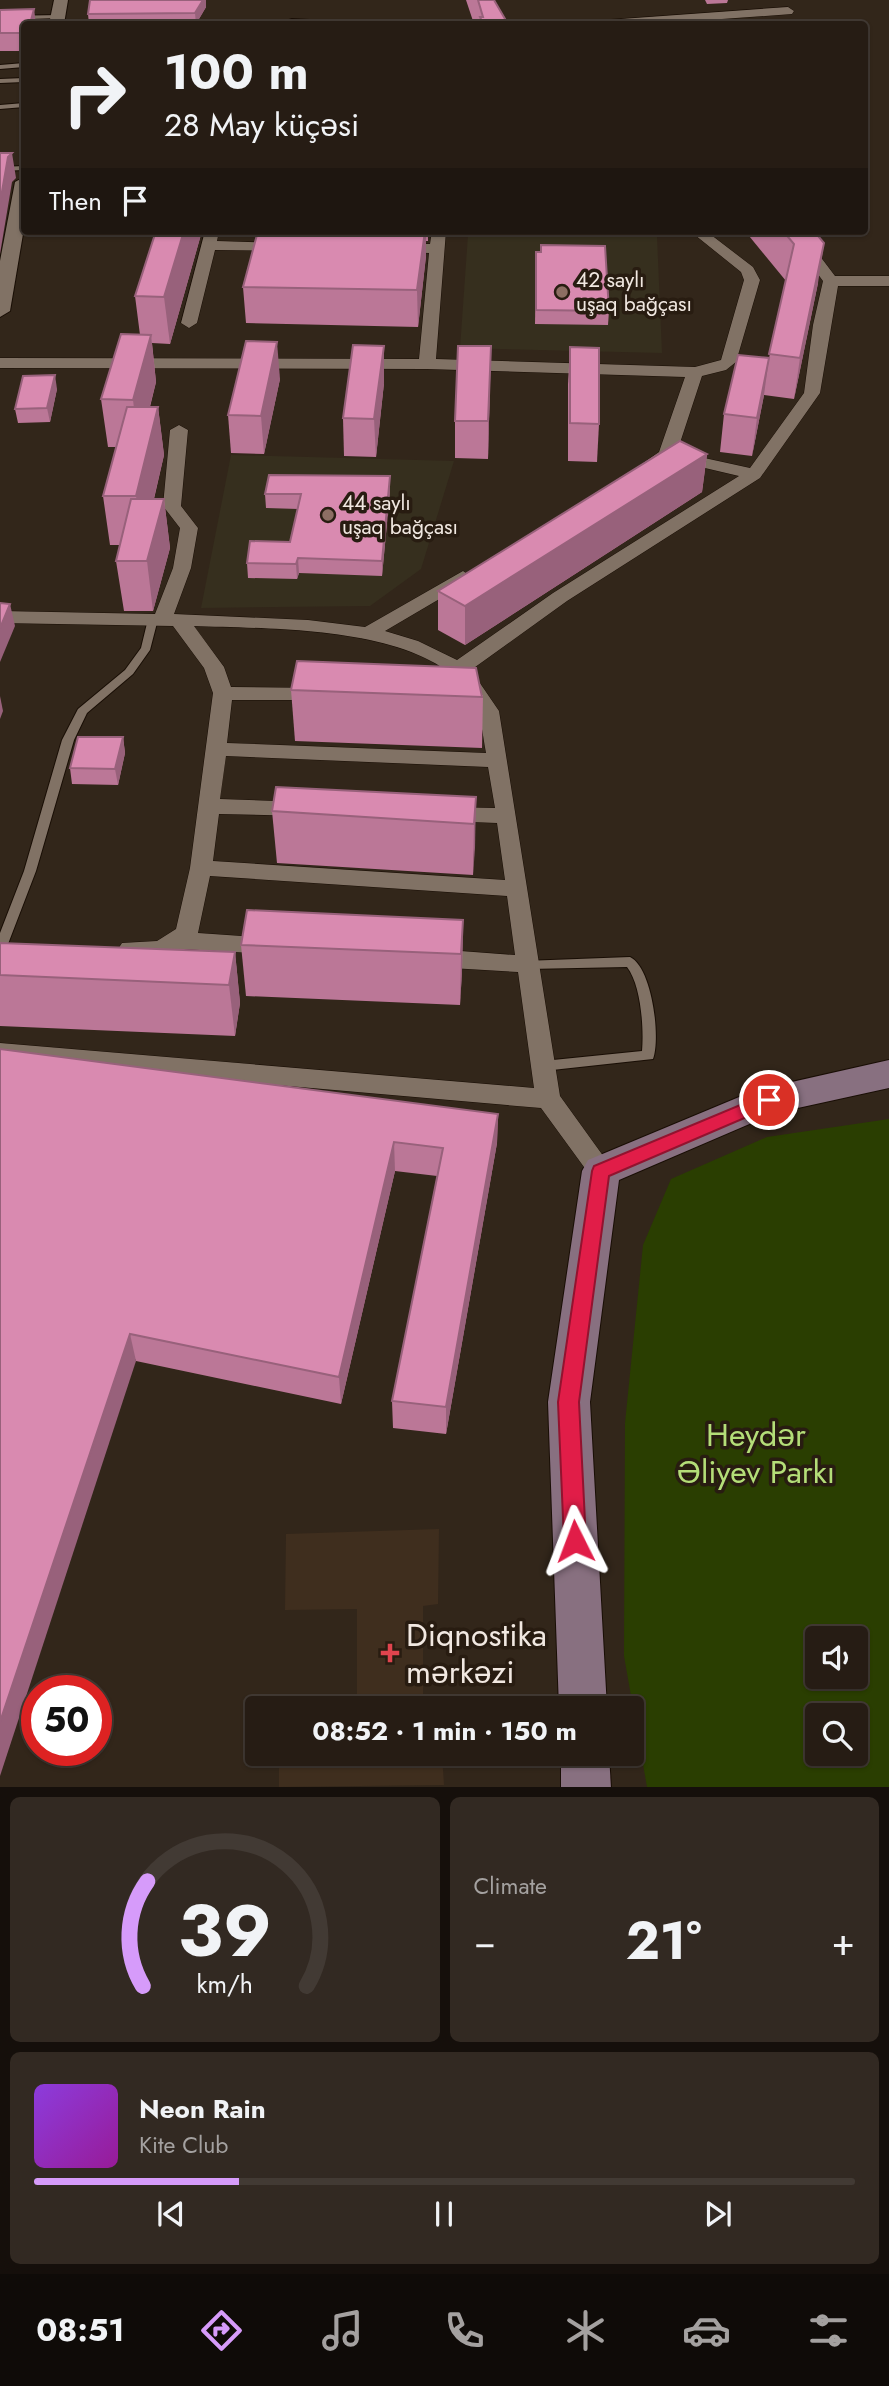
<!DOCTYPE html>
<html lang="en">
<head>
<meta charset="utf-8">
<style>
  :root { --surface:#261c14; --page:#322922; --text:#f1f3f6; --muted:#a4a1a0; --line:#423a34; --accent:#d69bfa }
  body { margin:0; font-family:Jost,sans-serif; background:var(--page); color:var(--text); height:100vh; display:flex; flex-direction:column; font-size:26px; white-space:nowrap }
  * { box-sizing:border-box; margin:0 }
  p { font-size:23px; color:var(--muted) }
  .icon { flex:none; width:38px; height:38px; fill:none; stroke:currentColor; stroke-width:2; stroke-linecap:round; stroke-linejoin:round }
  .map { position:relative; height:1787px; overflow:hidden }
  .details { display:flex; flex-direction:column; gap:10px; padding:10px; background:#150f0b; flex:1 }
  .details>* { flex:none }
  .hud { position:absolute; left:21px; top:21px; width:847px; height:214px; border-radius:7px; box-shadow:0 2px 5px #0004,0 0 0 2px var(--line); background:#261c14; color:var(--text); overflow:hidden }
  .buttons { position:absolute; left:805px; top:1626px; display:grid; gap:14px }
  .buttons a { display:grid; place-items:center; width:63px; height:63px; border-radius:7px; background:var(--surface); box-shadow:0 2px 5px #0004,0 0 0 2px var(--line); font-size:35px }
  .speed { position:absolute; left:21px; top:1675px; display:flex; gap:14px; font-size:35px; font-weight:700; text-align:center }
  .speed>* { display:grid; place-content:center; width:91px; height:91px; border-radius:50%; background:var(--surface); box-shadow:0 2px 5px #0004,0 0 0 2px var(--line); line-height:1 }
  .speed .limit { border:10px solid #d22; background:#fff; color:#111 }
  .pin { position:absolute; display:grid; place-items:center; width:60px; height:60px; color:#fff; margin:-30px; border:4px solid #fff; border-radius:50%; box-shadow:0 2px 7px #0007 }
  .me { position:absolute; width:77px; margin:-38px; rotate:357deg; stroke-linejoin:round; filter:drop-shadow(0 0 5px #0008) }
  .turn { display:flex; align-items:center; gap:24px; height:147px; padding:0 28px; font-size:32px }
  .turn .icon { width:91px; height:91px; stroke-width:2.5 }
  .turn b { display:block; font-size:49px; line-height:60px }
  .then { display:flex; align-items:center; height:66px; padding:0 28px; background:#0003; gap:14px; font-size:26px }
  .big { font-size:52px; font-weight:700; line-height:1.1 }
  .details .tile { flex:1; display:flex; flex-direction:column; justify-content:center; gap:10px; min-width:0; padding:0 24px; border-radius:10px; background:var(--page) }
  .details .dial { align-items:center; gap:0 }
  .dial svg { height:182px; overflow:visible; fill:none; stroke:var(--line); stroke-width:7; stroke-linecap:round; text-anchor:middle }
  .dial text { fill:var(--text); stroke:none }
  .song { display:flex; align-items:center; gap:21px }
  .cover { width:84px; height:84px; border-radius:10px; background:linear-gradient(135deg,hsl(270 70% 55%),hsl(300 70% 35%)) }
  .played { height:7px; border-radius:4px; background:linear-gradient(90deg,var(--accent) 25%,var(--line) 25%) }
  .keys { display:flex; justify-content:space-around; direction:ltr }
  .heat { display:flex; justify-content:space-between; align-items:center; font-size:38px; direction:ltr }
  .details .tiles { flex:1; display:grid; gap:10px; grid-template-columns:1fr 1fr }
  .tile:last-child { grid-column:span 2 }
  .trip { position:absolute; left:245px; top:1696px; width:399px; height:70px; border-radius:7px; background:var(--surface); box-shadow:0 2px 5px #0004,0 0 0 2px var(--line); font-weight:700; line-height:70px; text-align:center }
  .tab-bar { display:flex; height:112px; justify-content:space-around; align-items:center; background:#0f0b08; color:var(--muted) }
  .tab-bar .icon { width:49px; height:49px }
  .tab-bar .selected { color:var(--accent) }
  .tab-bar b { font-size:32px; color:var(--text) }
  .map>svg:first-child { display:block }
  .built { fill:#3f2e1e }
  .education { fill:#362f1e }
  .green { fill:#2a3e01; fill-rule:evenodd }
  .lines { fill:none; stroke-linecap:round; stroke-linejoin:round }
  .service-casing { stroke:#190e05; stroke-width:2 }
  .minor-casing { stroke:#190e05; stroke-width:1 }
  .tertiary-casing { stroke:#190e05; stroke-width:2 }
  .secondary-casing { stroke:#190e05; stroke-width:2 }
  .service { fill:#817265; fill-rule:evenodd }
  .minor { fill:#817265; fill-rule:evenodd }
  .tertiary { fill:#817265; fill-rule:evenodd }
  .secondary { fill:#887080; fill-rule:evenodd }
  .wall { fill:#bb7797 }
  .shaded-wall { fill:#98617b }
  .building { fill:#d98ab0; stroke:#98617b; stroke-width:2 }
  .route { fill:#e11d48; stroke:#92132f; stroke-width:2 }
  .education-dot { fill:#8d6e63; stroke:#281c11; stroke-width:2.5 }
  .health-dot { fill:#e0444e; stroke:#281c11; stroke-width:2.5 }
  .labels { text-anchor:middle; stroke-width:7; stroke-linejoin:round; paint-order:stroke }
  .far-poi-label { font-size:21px; fill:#f1e8e1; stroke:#281c11; text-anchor:start }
  .near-park-label { font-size:32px; fill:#b4de78; stroke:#281c11 }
  .near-poi-label { font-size:32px; fill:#f1e8e1; stroke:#281c11; text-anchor:start }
</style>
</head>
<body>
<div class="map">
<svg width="889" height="1788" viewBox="0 0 889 1788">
  <rect width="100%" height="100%" fill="#32261a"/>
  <!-- built -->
  <g class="built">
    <path d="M439,1529L438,1604L423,1606V1696L440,1698L441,1708H288L357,1705V1609L285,1610L286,1534Z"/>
    <path d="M279,1754H442L444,1785L279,1787Z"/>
  </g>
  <!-- education -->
  <g class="education">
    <path d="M468,235L657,236L662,353L460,348Z"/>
    <path d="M231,455L454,461L421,569L370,606L201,608Z"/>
  </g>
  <!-- green -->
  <path class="green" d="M889,1119V1787H647L624,1656L625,1423L643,1245L671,1179L767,1137ZM817,1638H856V1676H817ZM817,1715H856V1754H817Z"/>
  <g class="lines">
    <defs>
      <g id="service">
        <path d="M61,15V17L59,18L0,20V16Z"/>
        <path d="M292,19L343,22L346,24H277Z"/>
        <path d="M24,63V67L0,69V65Z"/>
        <path d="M24,78V82L0,83V79Z"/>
        <path d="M24,103V107L0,109V105Z"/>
        <path d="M24,166V170L0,171V167Z"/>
        <path d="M153,616L158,619L150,650L133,674L87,713L74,740L36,871L8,944L6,947L0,948V933L24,871L62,740L78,709L125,670L141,648L148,619Z"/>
        <path d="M630,957C652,967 661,1038 653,1059L543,1071L538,1070L536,1066L538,1062L543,1061L642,1051C644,1028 641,985 627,967L528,969L524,967L522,964L524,961Z"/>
      </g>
      <g id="minor">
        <path d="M788,7L794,11L792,14L651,24H601L607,20Z"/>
        <path d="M205,231H219L217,241L284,243L291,247L284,251L215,250L197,323L189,328L181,323Z"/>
        <path d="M432,231H446L436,359L695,367L721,360L744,280L741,272L690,231H706L753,267L760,280L736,362L726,370L702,376L677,452L750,468L804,393L813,325L823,281L786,231H801L835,276H889V286H838L820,393L760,478L567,601L471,670L499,711L560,1096L614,1171L610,1178L601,1182L592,1178L541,1108L0,1061V1043L534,1088L518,972L434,967L426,964L422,958L426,952L434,949L515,955L507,896L210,876L198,933L270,938L278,940L282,946L278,952L270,954L182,949L160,959L122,955L118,949L122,943L157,941L176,929L190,868L213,693L204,668L173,626L0,623V611L155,614L173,568L180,528L163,506L170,430L179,425L188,430L181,506L198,528L191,568L174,614L308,620L365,627L463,571L472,577L470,581L385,631L418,641L457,660L553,593L739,476L671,460L648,471L639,466L659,452L685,377L427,369L0,368V358L419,359L429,253L395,252L388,248L395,244H430ZM194,626C267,629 421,625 468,692C481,710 482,731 486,753L227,743L232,700H322L332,694L322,688L231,687L224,667ZM226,756L488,767L495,808L446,807L438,809L435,814L438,819L446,821L497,823L505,880L213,861L219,814L304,816L312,814L315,809L312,804L304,802L220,799Z"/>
      </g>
      <g id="tertiary">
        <path d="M54,0H68L64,24H49Z"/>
        <path d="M24,177V228L10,311L0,317V261L15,182Z"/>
      </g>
      <g id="secondary">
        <path d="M889,1060V1088L775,1113L619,1180L590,1402L607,1708H559L548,1402L582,1171L588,1160L756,1090Z"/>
        <path d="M561,1754H609L611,1788H561Z"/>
      </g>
    </defs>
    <!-- service casing -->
    <use href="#service" class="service-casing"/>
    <!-- minor casing -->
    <use href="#minor" class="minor-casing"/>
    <!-- tertiary casing -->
    <use href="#tertiary" class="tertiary-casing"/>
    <!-- secondary casing -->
    <use href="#secondary" class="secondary-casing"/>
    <!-- service -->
    <use href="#service" class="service"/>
    <!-- minor -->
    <use href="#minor" class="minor"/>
    <!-- tertiary -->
    <use href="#tertiary" class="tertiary"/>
    <!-- secondary -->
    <use href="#secondary" class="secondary"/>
  </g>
  <!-- wall -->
  <g class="wall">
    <path d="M90,0H206V7L196,24H89L88,14Z"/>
    <path d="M466,0H494L508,24H474Z"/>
    <path d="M705,0H728L727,3L707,4Z"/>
    <path d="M0,10L24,24V51H0Z"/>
    <path d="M202,231L170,344L152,343L156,382L150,407H158L164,455L154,499H164L170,548L153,611H124L116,561L120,545H110L103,496L116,447H108L101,399L140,335L135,296Z"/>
    <path d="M258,231H428V241H426V256L418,327L246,323L243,287Z"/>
    <path d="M745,231H814L818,283L794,399L764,395L752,456L720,452L724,414L769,358L786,281Z"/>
    <path d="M536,252L609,311L608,325L535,324Z"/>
    <path d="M570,347L599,424L597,462L568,461V384Z"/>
    <path d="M280,379L264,454L231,453L228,415Z"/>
    <path d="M384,383L376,457L344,456L343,418Z"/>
    <path d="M490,384L488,459L455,458V421Z"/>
    <path d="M57,389L50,422L18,423L15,409Z"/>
    <path d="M707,454L702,492L465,645L438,630V591Z"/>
    <path d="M390,491L382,576L299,573L297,579L248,578L247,563L290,542L298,509L266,508L265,494Z"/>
    <path d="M291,690L483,695L482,748L295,741Z"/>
    <path d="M123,737L125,753L118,785L72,784L70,768Z"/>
    <path d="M476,797L473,875L277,863L272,811Z"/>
    <path d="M463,920L462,971L460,1005L246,996L241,945Z"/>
    <path d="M0,943L235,952L240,1003L235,1036L0,1026Z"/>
    <path d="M0,1049L498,1114L497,1143L446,1434L393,1428L392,1401L437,1176L395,1171L341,1404L136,1361Z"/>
  </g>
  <!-- shaded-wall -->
  <g class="shaded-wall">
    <path d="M203,0H206V7L196,24L195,13Z"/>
    <path d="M34,9L36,24H30Z"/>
    <path d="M12,153L16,178L12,182L0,254V203L8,157Z"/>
    <path d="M184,231H202L170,344L164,297Z"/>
    <path d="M425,231H426V256L418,327L417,290Z"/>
    <path d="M824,243L818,283L794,399L800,358Z"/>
    <path d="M151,335L156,382L139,448L133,400Z"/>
    <path d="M277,342L280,379L264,454L261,416Z"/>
    <path d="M384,346V383L376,457L374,419Z"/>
    <path d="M491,346L490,384L488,459V421Z"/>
    <path d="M769,358L764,395L752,456L757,418Z"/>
    <path d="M55,375L57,389L50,422L47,408Z"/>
    <path d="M158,407L164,455L143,545L136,496Z"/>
    <path d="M707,454L702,492L465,645V606Z"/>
    <path d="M390,476V491L382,576V561Z"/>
    <path d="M164,499L170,548L153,611L147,561Z"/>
    <path d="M298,558L299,573L297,579L296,564Z"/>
    <path d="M10,604L15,626L0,662V628Z"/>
    <path d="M0,696L3,711L0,719Z"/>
    <path d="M123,737L125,753L118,785L115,769Z"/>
    <path d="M476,797L475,848L473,875L474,824Z"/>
    <path d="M463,920L462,971L460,1005L461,954Z"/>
    <path d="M235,952L240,1003L235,1036L229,985Z"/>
    <path d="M498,1114L497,1143L446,1434V1407Z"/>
    <path d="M394,1142L395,1171L341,1404L339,1377Z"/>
    <path d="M130,1334L136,1361L0,1776V1722Z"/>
  </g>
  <!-- building -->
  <g class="building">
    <path d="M90,0H203L195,13L88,14Z"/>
    <path d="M478,0H494L508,24H483L480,17H483Z"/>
    <path d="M34,9L30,24H24V33H0V10Z"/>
    <path d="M0,153H12L8,157L0,203Z"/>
    <path d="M156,231H184L164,297L135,296Z"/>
    <path d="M258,231H425L417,290L243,287Z"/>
    <path d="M783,231H814L824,243L800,358L769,354L794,244Z"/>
    <path d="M541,245L605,246L609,311L536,310V252H541Z"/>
    <path d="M121,334L151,335L133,400L101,399Z"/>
    <path d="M246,341L277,342L261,416L228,415Z"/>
    <path d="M353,345L384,346L374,419L343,418Z"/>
    <path d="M458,346H491L488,421H455Z"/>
    <path d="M570,347L599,348V424L570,423Z"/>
    <path d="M738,355L769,358L757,418L724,414Z"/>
    <path d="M55,375L47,408L15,409L23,376Z"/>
    <path d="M127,407H158L136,496H103Z"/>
    <path d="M680,441L707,454L465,606L438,591Z"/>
    <path d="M269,475L390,476L382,561L298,558L296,564L247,563L250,541L290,542L301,494H265Z"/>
    <path d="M131,499H164L147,561H116Z"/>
    <path d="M0,603L10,604L0,628Z"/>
    <path d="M297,661L476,668L482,697L291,690Z"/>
    <path d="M78,737H123L115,769L70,768Z"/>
    <path d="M276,787L476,797L474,824L272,811Z"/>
    <path d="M247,910L463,920L461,954L241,945Z"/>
    <path d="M0,943L235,952L229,985L0,975Z"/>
    <path d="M0,1049L498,1114L446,1407L392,1401L443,1148L394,1142L339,1377L130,1334L0,1722Z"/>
  </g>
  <!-- route -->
  <path class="route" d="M769,1093L775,1095L778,1100L775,1105L609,1176L579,1402L586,1541L583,1548L575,1551L567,1548L564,1541L558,1402L592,1171L594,1166Z"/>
  <!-- markers -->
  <g class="education-dot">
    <circle cx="562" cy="292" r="7"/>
    <circle cx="328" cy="515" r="7"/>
  </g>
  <path class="health-dot" d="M386.5 1642.5h7v7h7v7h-7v7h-7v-7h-7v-7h7z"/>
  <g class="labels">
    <!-- far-poi labels -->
    <g class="far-poi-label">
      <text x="576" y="287">42 saylı<tspan x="576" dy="24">uşaq bağçası</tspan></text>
      <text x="342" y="510">44 saylı<tspan x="342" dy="24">uşaq bağçası</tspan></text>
    </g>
    <!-- near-park labels -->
    <g class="near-park-label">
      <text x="756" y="1446">Heydər<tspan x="756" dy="37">Əliyev Parkı</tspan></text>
    </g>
    <!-- near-poi labels -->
    <g class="near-poi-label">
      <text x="406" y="1646">Diqnostika<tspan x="406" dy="37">mərkəzi</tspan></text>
    </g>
  </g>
</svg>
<div class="buttons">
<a><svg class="icon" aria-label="sound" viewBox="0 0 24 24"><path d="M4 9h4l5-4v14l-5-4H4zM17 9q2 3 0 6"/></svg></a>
<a><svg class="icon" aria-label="search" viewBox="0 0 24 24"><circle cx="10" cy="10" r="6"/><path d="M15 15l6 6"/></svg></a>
</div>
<div class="speed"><div class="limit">50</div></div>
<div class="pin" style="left:769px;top:1100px;background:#d93025"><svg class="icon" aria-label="arrive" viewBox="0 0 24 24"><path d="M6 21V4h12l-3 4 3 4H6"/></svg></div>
<svg class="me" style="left:575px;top:1541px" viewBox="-20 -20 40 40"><path d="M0-17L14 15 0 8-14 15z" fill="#e11d48" stroke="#fff" stroke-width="4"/></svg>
<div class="trip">08:52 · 1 min · 150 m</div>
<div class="hud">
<div class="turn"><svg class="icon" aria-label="right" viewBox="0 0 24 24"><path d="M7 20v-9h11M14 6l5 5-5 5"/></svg><div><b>100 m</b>28 May küçəsi</div></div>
<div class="then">Then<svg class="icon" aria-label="arrive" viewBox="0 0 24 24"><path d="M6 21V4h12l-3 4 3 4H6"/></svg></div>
</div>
</div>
<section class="details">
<div class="tiles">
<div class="tile dial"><svg viewBox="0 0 100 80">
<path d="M14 69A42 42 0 1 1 86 69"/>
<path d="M14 69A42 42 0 0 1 16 23" stroke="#d69bfa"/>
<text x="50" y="56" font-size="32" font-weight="700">39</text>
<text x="50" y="72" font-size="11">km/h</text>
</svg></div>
<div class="tile"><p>Climate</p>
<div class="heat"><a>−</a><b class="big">21°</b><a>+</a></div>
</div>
<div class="tile">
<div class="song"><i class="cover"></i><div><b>Neon Rain</b><p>Kite Club</p></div></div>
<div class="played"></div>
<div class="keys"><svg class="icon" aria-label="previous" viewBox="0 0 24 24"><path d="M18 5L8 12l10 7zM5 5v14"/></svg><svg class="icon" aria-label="pause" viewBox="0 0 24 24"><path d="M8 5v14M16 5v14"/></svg><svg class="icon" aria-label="next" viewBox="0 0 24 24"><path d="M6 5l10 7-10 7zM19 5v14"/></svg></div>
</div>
</div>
</section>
<nav class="tab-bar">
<b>08:51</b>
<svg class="icon selected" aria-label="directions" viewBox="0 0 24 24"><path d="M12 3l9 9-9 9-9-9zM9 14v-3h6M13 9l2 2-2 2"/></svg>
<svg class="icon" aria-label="music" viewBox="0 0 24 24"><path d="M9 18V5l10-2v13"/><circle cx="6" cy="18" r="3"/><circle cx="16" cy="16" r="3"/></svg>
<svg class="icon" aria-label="phone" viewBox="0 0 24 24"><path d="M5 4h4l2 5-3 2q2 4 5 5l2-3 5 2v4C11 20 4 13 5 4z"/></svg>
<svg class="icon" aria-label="climate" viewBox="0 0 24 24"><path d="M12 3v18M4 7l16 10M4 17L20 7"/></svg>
<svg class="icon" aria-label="car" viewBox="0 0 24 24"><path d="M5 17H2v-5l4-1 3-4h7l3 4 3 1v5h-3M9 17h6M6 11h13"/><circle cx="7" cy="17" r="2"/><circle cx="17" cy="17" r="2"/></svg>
<svg class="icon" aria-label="filters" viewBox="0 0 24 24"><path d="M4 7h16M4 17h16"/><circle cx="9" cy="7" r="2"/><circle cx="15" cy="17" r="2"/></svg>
</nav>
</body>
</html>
